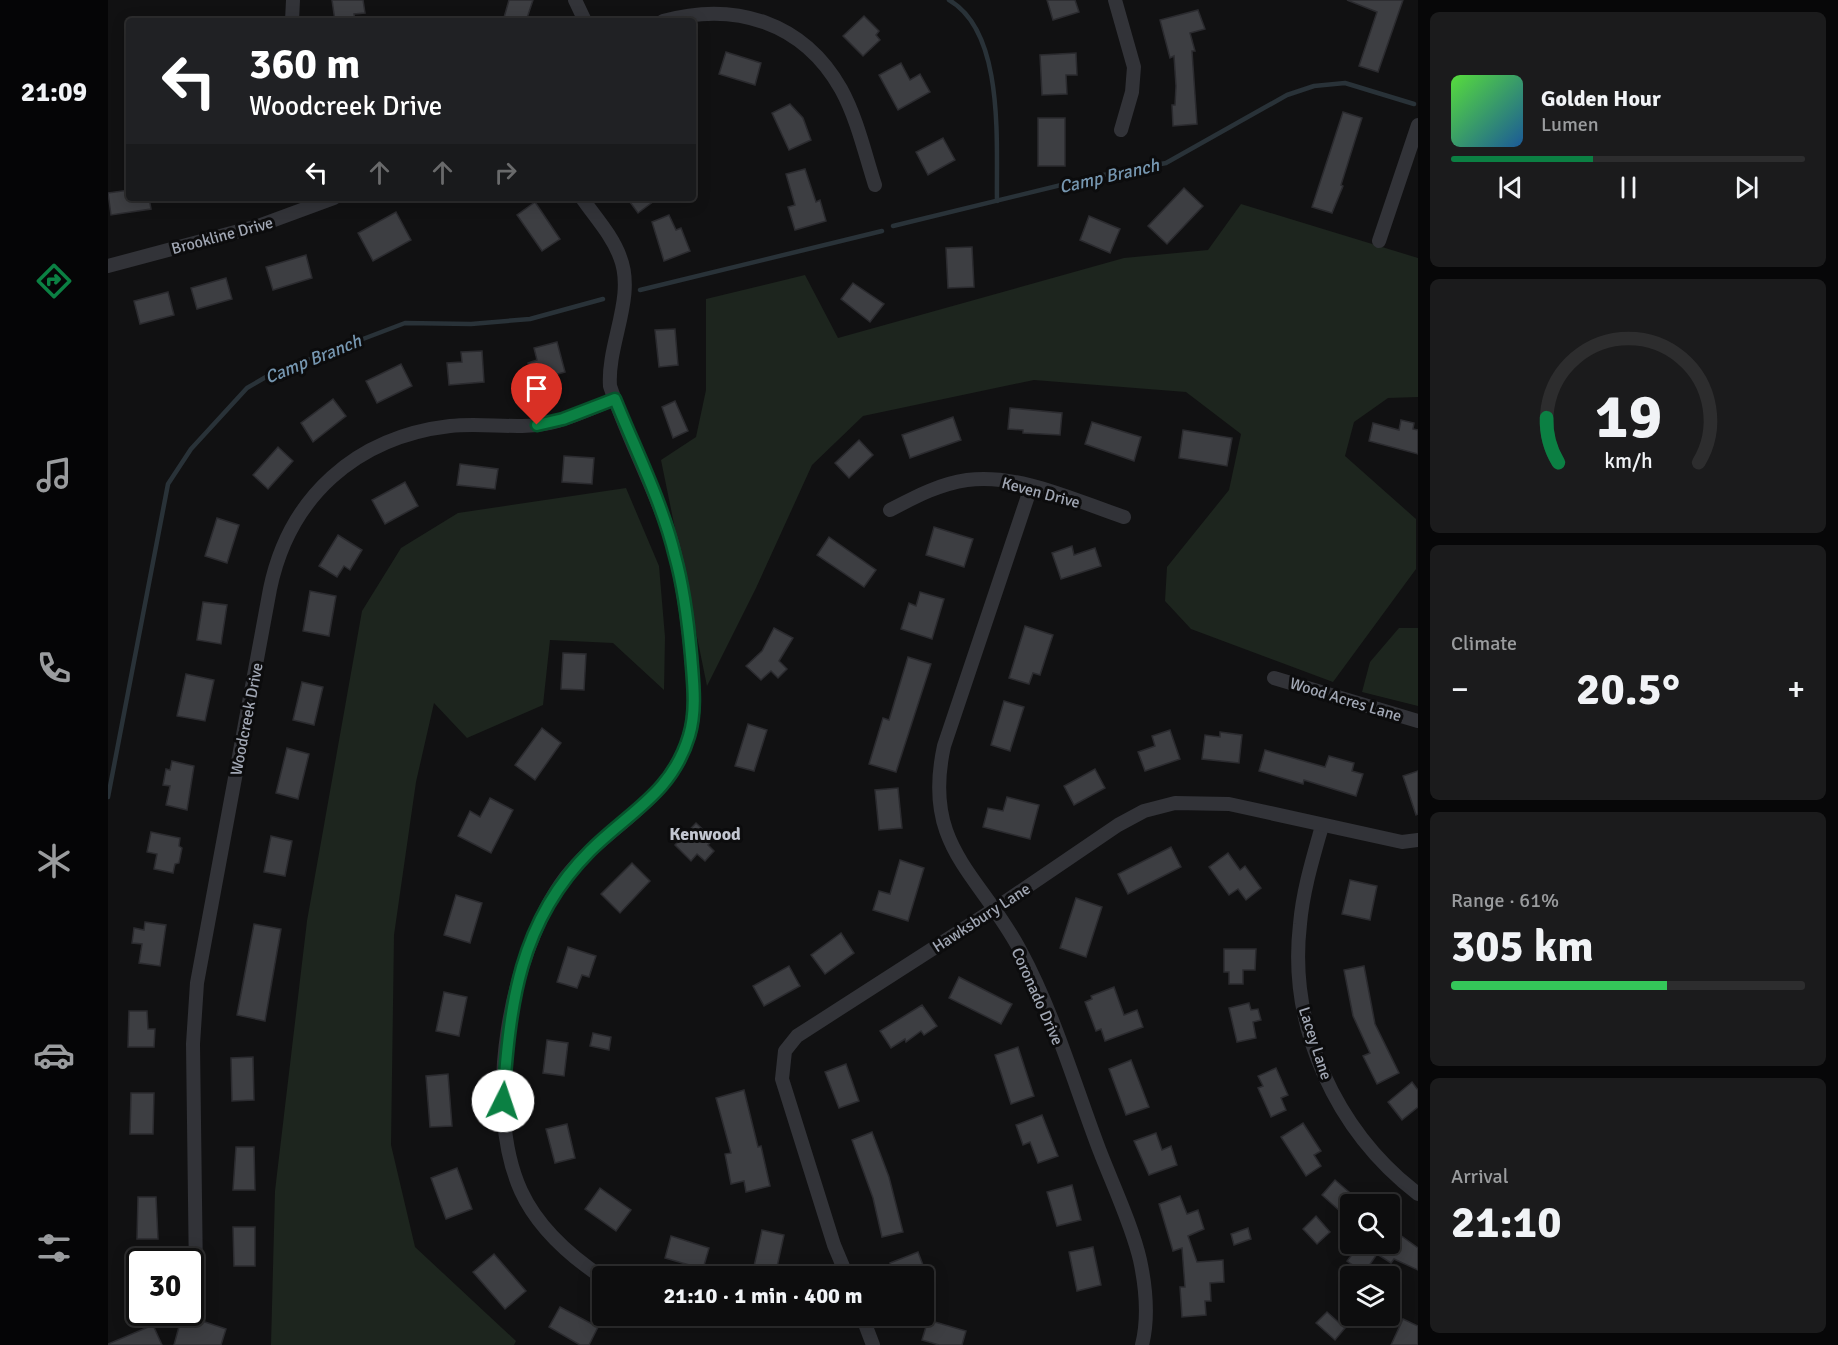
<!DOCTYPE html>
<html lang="en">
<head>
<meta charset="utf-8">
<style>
  :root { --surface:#0d0d0e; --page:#1b1b1c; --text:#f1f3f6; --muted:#9a9c9e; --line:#2d2d2e; --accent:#0b8043 }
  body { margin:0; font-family:Signika,sans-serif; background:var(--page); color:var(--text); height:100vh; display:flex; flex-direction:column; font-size:22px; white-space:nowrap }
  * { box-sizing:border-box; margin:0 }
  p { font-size:20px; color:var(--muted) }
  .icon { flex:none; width:33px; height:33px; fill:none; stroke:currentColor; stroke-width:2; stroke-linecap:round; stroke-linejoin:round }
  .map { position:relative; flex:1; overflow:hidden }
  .sheet { display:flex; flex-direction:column; gap:12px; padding:12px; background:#070708; width:420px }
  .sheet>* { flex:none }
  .banner { position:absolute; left:18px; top:18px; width:570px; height:183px; border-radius:6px; box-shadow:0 3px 15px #0003,0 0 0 2px var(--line); background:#202124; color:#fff; overflow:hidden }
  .buttons { position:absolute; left:1232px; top:1194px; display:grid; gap:12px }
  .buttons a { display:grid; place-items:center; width:60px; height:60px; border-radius:6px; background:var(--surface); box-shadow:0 3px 15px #0003,0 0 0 2px var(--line); font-size:30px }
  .speed { position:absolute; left:18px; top:1248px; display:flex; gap:12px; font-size:30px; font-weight:700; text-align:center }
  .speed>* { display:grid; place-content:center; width:78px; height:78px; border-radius:50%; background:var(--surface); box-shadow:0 3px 15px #0003,0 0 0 2px var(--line); line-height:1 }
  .speed .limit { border:3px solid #111; border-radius:9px; background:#fff; color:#111 }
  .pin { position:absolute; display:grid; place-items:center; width:51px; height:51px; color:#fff; margin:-62px -26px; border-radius:50% 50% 50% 0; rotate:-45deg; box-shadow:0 0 6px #0007 }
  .pin .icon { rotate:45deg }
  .me { position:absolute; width:66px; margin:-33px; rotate:4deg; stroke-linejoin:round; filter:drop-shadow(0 0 4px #0008) }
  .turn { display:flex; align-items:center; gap:21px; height:126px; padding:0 24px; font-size:27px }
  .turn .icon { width:78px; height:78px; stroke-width:2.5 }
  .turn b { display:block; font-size:42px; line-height:51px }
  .lanes { display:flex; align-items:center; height:57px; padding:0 24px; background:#0003; justify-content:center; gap:30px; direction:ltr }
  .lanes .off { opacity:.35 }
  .big { font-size:45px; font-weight:700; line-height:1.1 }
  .sheet .widget { flex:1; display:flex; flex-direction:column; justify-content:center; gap:9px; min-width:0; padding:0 21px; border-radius:9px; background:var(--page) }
  .sheet .dial { align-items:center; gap:0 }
  .dial svg { height:156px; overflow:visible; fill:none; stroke:var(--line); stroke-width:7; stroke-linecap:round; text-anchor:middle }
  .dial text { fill:var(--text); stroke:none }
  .song { display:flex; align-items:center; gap:18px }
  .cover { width:72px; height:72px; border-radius:9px; background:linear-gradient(135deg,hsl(110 70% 55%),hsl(210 70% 35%)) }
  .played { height:6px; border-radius:3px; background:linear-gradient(90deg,var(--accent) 40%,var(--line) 40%) }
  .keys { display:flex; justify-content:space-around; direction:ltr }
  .heat { display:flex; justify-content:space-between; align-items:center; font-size:33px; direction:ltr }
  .charge { height:9px; border-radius:4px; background:linear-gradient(90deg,#34c759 61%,var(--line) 0) }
  .trip { position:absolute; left:484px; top:1266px; width:342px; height:60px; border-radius:6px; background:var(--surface); box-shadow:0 3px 15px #0003,0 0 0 2px var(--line); font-weight:700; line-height:60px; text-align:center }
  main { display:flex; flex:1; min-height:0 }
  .tabs { display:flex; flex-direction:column; width:108px; justify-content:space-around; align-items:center; background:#050506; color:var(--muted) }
  .tabs .icon { width:42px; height:42px }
  .tabs .active { color:var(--accent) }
  .tabs b { font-size:27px; color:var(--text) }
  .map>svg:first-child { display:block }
  .green { fill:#1d251e }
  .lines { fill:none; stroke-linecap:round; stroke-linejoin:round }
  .stream { stroke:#293238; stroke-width:4.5 }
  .building { fill:#3d3e42; stroke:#2b2b2f; stroke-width:1.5 }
  .street { stroke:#323338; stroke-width:14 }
  .route-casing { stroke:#07532c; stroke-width:15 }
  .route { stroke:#0b8043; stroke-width:10 }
  .labels { text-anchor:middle; stroke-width:6; stroke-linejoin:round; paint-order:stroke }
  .street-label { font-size:16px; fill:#a1a7b4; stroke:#0c0c0d }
  .water-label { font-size:18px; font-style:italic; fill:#7697b1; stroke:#0c0c0d }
  .neighbourhood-label { font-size:18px; font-weight:bold; fill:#c2c6d0; stroke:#0c0c0d }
</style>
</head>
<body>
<main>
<nav class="tabs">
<b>21:09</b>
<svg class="icon active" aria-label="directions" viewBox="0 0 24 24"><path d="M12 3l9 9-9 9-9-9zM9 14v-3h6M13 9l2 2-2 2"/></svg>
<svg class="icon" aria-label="music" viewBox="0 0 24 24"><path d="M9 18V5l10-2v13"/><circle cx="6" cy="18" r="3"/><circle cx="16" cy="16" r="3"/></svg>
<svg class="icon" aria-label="phone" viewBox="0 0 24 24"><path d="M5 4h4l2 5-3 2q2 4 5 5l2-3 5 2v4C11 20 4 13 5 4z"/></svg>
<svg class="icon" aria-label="climate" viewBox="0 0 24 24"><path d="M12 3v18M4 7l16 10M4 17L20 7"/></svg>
<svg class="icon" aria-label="car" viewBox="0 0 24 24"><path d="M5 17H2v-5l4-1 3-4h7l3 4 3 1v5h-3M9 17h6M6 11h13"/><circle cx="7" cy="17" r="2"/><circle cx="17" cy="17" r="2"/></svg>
<svg class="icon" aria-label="filters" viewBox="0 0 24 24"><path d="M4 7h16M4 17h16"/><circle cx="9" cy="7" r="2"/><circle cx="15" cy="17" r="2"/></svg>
</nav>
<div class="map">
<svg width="1310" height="1345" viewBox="0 0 1310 1345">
  <rect width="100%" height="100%" fill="#111112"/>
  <!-- green -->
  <g class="green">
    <path d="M1133,204L1310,258V397L1280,398L1246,422L1237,456L1308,519V569L1225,682L1083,629L1057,601L1059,567L1121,490L1133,434L1078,392L926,380L755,416L704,465L648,588L599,686L553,460L588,437L598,390V299L697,275L730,338L1016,258L1100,250Z"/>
    <path d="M518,488L551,566L557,637L556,690L505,643L442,640L435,705L359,738L326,703L308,782L286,935L283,1145L307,1247L408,1341L406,1345H163L167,1191L199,921L254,611L293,548L350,513Z"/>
    <path d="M1291,628H1310V706L1254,692L1262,662Z"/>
  </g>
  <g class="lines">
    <!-- stream -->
    <g class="stream">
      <path d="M841,0C897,32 888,143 889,201"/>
      <path d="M785,226L990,176L1058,163L1179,95L1206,86L1237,83L1306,104"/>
      <path d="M532,290L774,231"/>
      <path d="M0,797L60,484L83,449L139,388L163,374L297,323L363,324L422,319L495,299"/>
    </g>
  </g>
  <!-- building -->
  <g class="building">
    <path d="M224,0H255L257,13L246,14L247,21H227Z"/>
    <path d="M401,0H425L418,21H395Z"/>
    <path d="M939,0H967L971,12L945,20Z"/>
    <path d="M1239,0H1295L1270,72L1251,66L1269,12Z"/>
    <path d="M1090,10L1097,29L1082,33L1087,51H1084L1089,124L1065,126L1064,105H1067L1068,86L1066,56L1062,58L1052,20Z"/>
    <path d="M756,16L771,31L768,35L772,40L755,56L735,36Z"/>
    <path d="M618,52L653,63L647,85L611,74Z"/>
    <path d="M968,53L969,75H958L959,94L934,95L932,55Z"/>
    <path d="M793,63L802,80L812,74L822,92L790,110L771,75Z"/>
    <path d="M682,104L695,118L703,140L681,150L664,113Z"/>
    <path d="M1235,112L1254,118L1233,185L1235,186L1224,213L1204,207Z"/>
    <rect x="930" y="118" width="27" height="48"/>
    <path d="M835,138L847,160L820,175L808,152Z"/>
    <path d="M697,169L708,202L712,200L718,221L687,230L680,207L687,205L678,174Z"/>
    <path d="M1076,188L1095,206L1059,244L1040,226Z"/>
    <path d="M21,190V198H41L43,209L3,215L0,193Z"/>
    <path d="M519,198H550L530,213Z"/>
    <path d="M427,202L452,239L434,251L409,215Z"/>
    <path d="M288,212L303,240L265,261L250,233Z"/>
    <path d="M561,215L568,230L573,228L582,251L556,261L544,222Z"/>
    <path d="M981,216L1012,229L1002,253L972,240Z"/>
    <path d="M864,247L866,287L840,288L838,248Z"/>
    <path d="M198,255L204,278L165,290L158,267Z"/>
    <path d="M118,278L124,299L89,309L83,288Z"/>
    <path d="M745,283L776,304L762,322L733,299Z"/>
    <path d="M60,292L66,315L32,324L26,301Z"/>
    <path d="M567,329L570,365L551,367L547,330Z"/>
    <path d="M449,342L457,372L425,381L420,363L429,360L426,348Z"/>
    <path d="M374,351L376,382L341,385L339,363L354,362L353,352Z"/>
    <path d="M293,364L304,386L269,403L258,381Z"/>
    <path d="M225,399L238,416L205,442L193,423Z"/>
    <path d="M567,401L580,431L565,438L554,407Z"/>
    <path d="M902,408L954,413L952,435L915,433V430L900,429Z"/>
    <path d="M845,417L853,440L802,458L794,435Z"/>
    <path d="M1293,420L1306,423L1305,429L1310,430V454L1261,441L1265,423L1291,430Z"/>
    <path d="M984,422L1033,437L1026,461L977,444Z"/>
    <path d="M1075,430L1124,438L1119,466L1071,458Z"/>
    <path d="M751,440L765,455L741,478L727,463Z"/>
    <path d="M170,447L185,461L160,489L145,475Z"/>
    <path d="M456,456L486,458L484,484L454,482Z"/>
    <path d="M352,464L390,469L387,489L349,485Z"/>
    <path d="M297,482L310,506L277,524L264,500Z"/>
    <path d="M109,518L131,525L119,563L97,556Z"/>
    <path d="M826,527L865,539L856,567L818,555Z"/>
    <path d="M230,535L254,550L242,570L236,566L229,577L211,566Z"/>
    <path d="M721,537L768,570L756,587L709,555Z"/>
    <path d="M964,546L966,555L987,548L993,566L953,579L944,553Z"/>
    <path d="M202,591L228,596L221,636L195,631Z"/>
    <path d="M812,592L836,599L824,639L793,629L801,603L808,606Z"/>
    <path d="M95,602L119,605L113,644L89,640Z"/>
    <path d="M917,626L945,635L932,675L925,673L921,684L901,678Z"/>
    <path d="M666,628L685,638L671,661L679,669L670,678L663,671L653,680L638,666L654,651Z"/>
    <path d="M455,653L478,654L476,690L453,689Z"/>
    <path d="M800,657L823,664L788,772L761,764L775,718L781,720Z"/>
    <path d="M78,674L106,680L97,721L69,716Z"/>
    <path d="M194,682L215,687L206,725L185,720Z"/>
    <path d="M896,701L916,707L902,751L883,745Z"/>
    <path d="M640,724L659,730L646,771L627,766Z"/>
    <path d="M434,728L453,743L427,780L407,765Z"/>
    <path d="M1062,730L1072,759L1037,771L1030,752L1047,746L1044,736Z"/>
    <path d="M1112,732L1134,735L1131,763L1094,759L1097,735L1112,737Z"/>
    <path d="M179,748L201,754L190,799L168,793Z"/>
    <path d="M1157,750L1217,767L1221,756L1246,763L1244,771L1255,774L1248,796L1196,780L1195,784L1151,771Z"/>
    <path d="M64,761L86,766L79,810L58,805L62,786L55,785L58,769L62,770Z"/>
    <path d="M987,769L997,788L966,805L956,786Z"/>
    <path d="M1310,771V814L1308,815L1295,776Z"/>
    <path d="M790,788L794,828L771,830L767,790Z"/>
    <path d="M899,797L931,805L922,839L875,827L880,808L895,811Z"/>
    <path d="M382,798L405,810L383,853L350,836L362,811L372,817Z"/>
    <path d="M588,823L605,839L600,845L606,851L597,861L589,854L583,861L567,845Z"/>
    <path d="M43,832L72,838L71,846L74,848L71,863L67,864L65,873L46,869L49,854L39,852Z"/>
    <path d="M163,836L184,841L177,876L156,872Z"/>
    <path d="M1063,847L1073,867L1020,894L1010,874Z"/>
    <path d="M1120,853L1132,870L1137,866L1153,888L1138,900L1130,889L1121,895L1101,867Z"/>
    <path d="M792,860L816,868L800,921L765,910L771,891L782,894Z"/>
    <path d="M524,863L542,881L512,913L493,894Z"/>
    <path d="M1242,880L1269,886L1262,920L1234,914Z"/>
    <path d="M348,895L374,903L362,943L336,935Z"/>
    <path d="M968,898L994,907L978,957L952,948Z"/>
    <path d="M37,922L58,925L52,966L31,963L34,944L24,943L26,928L36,930Z"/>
    <path d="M146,924L173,929L157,1021L129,1015Z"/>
    <path d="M733,933L746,953L717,974L703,955Z"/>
    <path d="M460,947L488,956L481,977L474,975L469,988L449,982Z"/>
    <path d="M1116,949H1148L1147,970H1135V984H1121V972H1116Z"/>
    <path d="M681,966L692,986L656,1006L645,986Z"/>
    <path d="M1256,966L1267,1024L1291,1073L1269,1084L1255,1056L1262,1053L1245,1016L1236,970Z"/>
    <path d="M851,977L904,1004L893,1024L841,998Z"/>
    <path d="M1006,987L1016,1015L1029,1010L1035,1027L997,1041L993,1029L988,1031L977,1002L984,999L983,996Z"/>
    <path d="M336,992L359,997L351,1036L328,1031Z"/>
    <path d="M1141,1003L1143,1010L1150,1009L1153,1020L1145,1022L1148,1038L1129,1042L1121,1008Z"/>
    <path d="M814,1005L829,1026L816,1035L813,1031L798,1042L797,1039L783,1048L772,1031Z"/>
    <path d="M21,1011H39L40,1029H47L46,1047H20Z"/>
    <path d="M485,1033L503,1037L501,1050L482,1046Z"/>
    <path d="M439,1040L460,1043L456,1076L435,1073Z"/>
    <path d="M910,1047L926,1096L903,1104L887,1055Z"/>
    <path d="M145,1057L146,1100L124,1101L123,1058Z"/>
    <path d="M1023,1060L1041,1107L1018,1115L1001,1069Z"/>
    <path d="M738,1064L751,1101L731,1108L717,1072Z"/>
    <path d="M1168,1068L1180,1095L1173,1098L1178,1110L1163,1117L1150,1088L1155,1086L1150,1076Z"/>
    <path d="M340,1074L344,1126L322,1127L318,1076Z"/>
    <path d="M1304,1082L1310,1090V1107L1294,1120L1280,1102Z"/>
    <path d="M636,1090L650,1147L653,1146L662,1186L638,1192L636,1181L623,1184L617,1154L623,1153L608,1098Z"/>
    <path d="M23,1093H46L45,1134H22Z"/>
    <path d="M934,1115L950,1156L930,1163L922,1142L915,1145L908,1125Z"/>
    <path d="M1195,1123L1213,1151L1206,1155L1213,1166L1198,1176L1173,1137Z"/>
    <path d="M459,1124L467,1158L447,1163L438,1129Z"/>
    <path d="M764,1132L781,1177L795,1232L774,1237L765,1198L744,1140Z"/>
    <path d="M1048,1133L1054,1150L1063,1146L1069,1165L1041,1175L1026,1141Z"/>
    <path d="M128,1147H146L147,1190H125Z"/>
    <path d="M349,1168L364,1209L338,1219L323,1178Z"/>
    <path d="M1227,1180L1255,1204H1242V1220L1214,1195Z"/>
    <path d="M964,1185L973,1220L949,1226L939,1192Z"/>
    <path d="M492,1188L523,1210L508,1231L477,1209Z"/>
    <path d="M1072,1196L1079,1214L1090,1210L1096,1229L1080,1236L1089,1262L1115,1260L1116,1282L1102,1283L1103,1301H1097L1098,1315L1074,1317L1072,1287H1077L1074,1248L1065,1251L1051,1204Z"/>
    <path d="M30,1197H48L50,1239H29Z"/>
    <path d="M1208,1216L1222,1232L1209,1244L1195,1229Z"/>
    <path d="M125,1227H147V1266H126Z"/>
    <path d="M1281,1227L1310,1248V1270L1286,1259L1283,1263L1269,1254L1256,1273L1239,1261L1252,1244H1281Z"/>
    <path d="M1140,1228L1143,1239L1126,1245L1123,1234Z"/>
    <path d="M654,1230L676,1235L667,1276L645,1271Z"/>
    <path d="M563,1236L601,1248L595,1269L557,1258Z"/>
    <path d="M985,1247L993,1285L969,1291L961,1252Z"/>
    <path d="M810,1252L815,1265L807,1268L810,1276H787L782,1263Z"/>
    <path d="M386,1254L418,1291L397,1309L365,1272Z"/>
    <path d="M452,1307L490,1327L481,1345H472L441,1327Z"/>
    <path d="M1219,1312L1237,1328L1227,1340L1208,1323Z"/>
    <path d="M88,1319L118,1329L113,1345H66L72,1323L85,1327Z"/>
    <path d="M1295,1319L1310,1326V1345H1283Z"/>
    <path d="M820,1320L858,1331L854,1345H831L814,1340Z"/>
    <path d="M45,1325L54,1345H0V1344Z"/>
  </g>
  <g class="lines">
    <!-- street -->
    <g class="street">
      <path d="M467,0L477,21"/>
      <path d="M1007,0L1026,67L1024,92L1013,130"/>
      <path d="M184,21L185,0"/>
      <path d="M555,21C627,1 695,22 733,89C749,118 757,154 767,185"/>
      <path d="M474,198C487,217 504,235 512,257C528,297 499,344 502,386C518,434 542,479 559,527C573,568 579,612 583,655C585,682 589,710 581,736C562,802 496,827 457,878C402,952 374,1105 413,1191C430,1228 462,1256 495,1278"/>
      <path d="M1271,241L1310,125"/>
      <path d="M0,266L150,226L226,198"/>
      <path d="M923,487L836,746C814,846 870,872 912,950C946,1013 966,1083 991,1149C1004,1183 1024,1225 1032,1260C1038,1288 1041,1317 1034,1345"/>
      <path d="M782,510C807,497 831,484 859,480C911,473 968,501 1016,517"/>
      <path d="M1166,678L1310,721"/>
      <path d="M1214,826C1205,858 1195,890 1192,924C1180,1027 1228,1131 1310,1194"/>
      <path d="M739,1276L726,1245L674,1079L677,1051L689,1036L885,910L1010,825L1036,811L1067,803L1121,804L1294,842L1310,840"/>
      <path d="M88,1277L85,1044L89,983L162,589C181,497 248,437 342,426C375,422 409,430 442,423C464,418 486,407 507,399"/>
      <path d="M599,1316L626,1319L654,1316"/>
      <path d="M754,1316L765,1345"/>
    </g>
  </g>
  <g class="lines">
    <defs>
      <path id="route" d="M395,1101C402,1005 410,923 482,851C521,812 564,793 581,736C589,710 585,681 583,655C580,622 576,588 567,556C554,502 528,451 507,399L455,419L429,425"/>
    </defs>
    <!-- route casing -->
    <use href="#route" class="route-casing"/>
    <!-- route -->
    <use href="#route" class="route"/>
  </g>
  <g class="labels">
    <!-- street labels -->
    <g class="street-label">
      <text transform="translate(114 235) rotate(-15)" y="6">Brookline Drive</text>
      <text transform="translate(933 492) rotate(15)" y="6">Keven Drive</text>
      <text transform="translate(1238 699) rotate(17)" y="6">Wood Acres Lane</text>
      <text transform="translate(138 719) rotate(-79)" y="6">Woodcreek Drive</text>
      <text transform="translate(873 917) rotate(-33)" y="6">Hawksbury Lane</text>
      <text transform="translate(930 996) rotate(66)" y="6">Coronado Drive</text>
      <text transform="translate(1208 1043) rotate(72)" y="6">Lacey Lane</text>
    </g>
    <!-- water labels -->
    <g class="water-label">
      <text transform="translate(1001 176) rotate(-13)" y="6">Camp Branch</text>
      <text transform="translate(205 359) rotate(-22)" y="6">Camp Branch</text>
    </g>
    <!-- neighbourhood labels -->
    <g class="neighbourhood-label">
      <text x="597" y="840">Kenwood</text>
    </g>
  </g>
</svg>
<div class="buttons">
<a><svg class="icon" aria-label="search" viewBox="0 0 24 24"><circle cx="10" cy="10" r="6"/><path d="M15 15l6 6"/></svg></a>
<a><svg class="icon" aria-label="layers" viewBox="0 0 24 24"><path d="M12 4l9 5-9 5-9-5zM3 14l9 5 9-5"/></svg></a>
</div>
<div class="speed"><div class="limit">30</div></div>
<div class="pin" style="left:429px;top:425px;background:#d93025"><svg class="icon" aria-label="arrive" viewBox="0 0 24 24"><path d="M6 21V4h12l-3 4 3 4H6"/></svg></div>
<svg class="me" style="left:395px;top:1101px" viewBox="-20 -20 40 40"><circle r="19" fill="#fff"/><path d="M0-13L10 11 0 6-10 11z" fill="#0b8043"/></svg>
<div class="trip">21:10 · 1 min · 400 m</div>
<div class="banner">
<div class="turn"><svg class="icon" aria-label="left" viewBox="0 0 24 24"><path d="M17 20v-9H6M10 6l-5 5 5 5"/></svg><div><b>360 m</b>Woodcreek Drive</div></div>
<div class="lanes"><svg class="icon" aria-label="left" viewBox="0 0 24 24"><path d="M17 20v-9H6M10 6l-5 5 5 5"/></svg><svg class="icon off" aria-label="ahead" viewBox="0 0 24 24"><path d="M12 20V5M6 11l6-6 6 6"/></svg><svg class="icon off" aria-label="ahead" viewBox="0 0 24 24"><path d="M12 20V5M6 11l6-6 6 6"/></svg><svg class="icon off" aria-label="right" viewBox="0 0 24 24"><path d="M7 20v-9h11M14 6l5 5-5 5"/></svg></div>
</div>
</div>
<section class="sheet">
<div class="widget">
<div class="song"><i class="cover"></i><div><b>Golden Hour</b><p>Lumen</p></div></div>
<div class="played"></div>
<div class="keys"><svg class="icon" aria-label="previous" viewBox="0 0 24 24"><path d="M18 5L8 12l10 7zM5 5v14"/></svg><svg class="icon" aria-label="pause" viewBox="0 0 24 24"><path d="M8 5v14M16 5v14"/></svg><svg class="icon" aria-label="next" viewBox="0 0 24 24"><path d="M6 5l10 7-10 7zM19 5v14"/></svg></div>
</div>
<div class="widget dial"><svg viewBox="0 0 100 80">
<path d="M14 69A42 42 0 1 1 86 69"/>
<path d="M14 69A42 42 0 0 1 8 46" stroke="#0b8043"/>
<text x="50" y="56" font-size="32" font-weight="700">19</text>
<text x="50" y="72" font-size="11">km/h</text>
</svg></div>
<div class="widget"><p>Climate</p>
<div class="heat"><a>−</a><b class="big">20.5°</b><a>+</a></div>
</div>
<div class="widget"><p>Range · 61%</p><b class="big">305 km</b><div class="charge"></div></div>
<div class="widget"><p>Arrival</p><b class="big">21:10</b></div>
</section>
</main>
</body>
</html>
